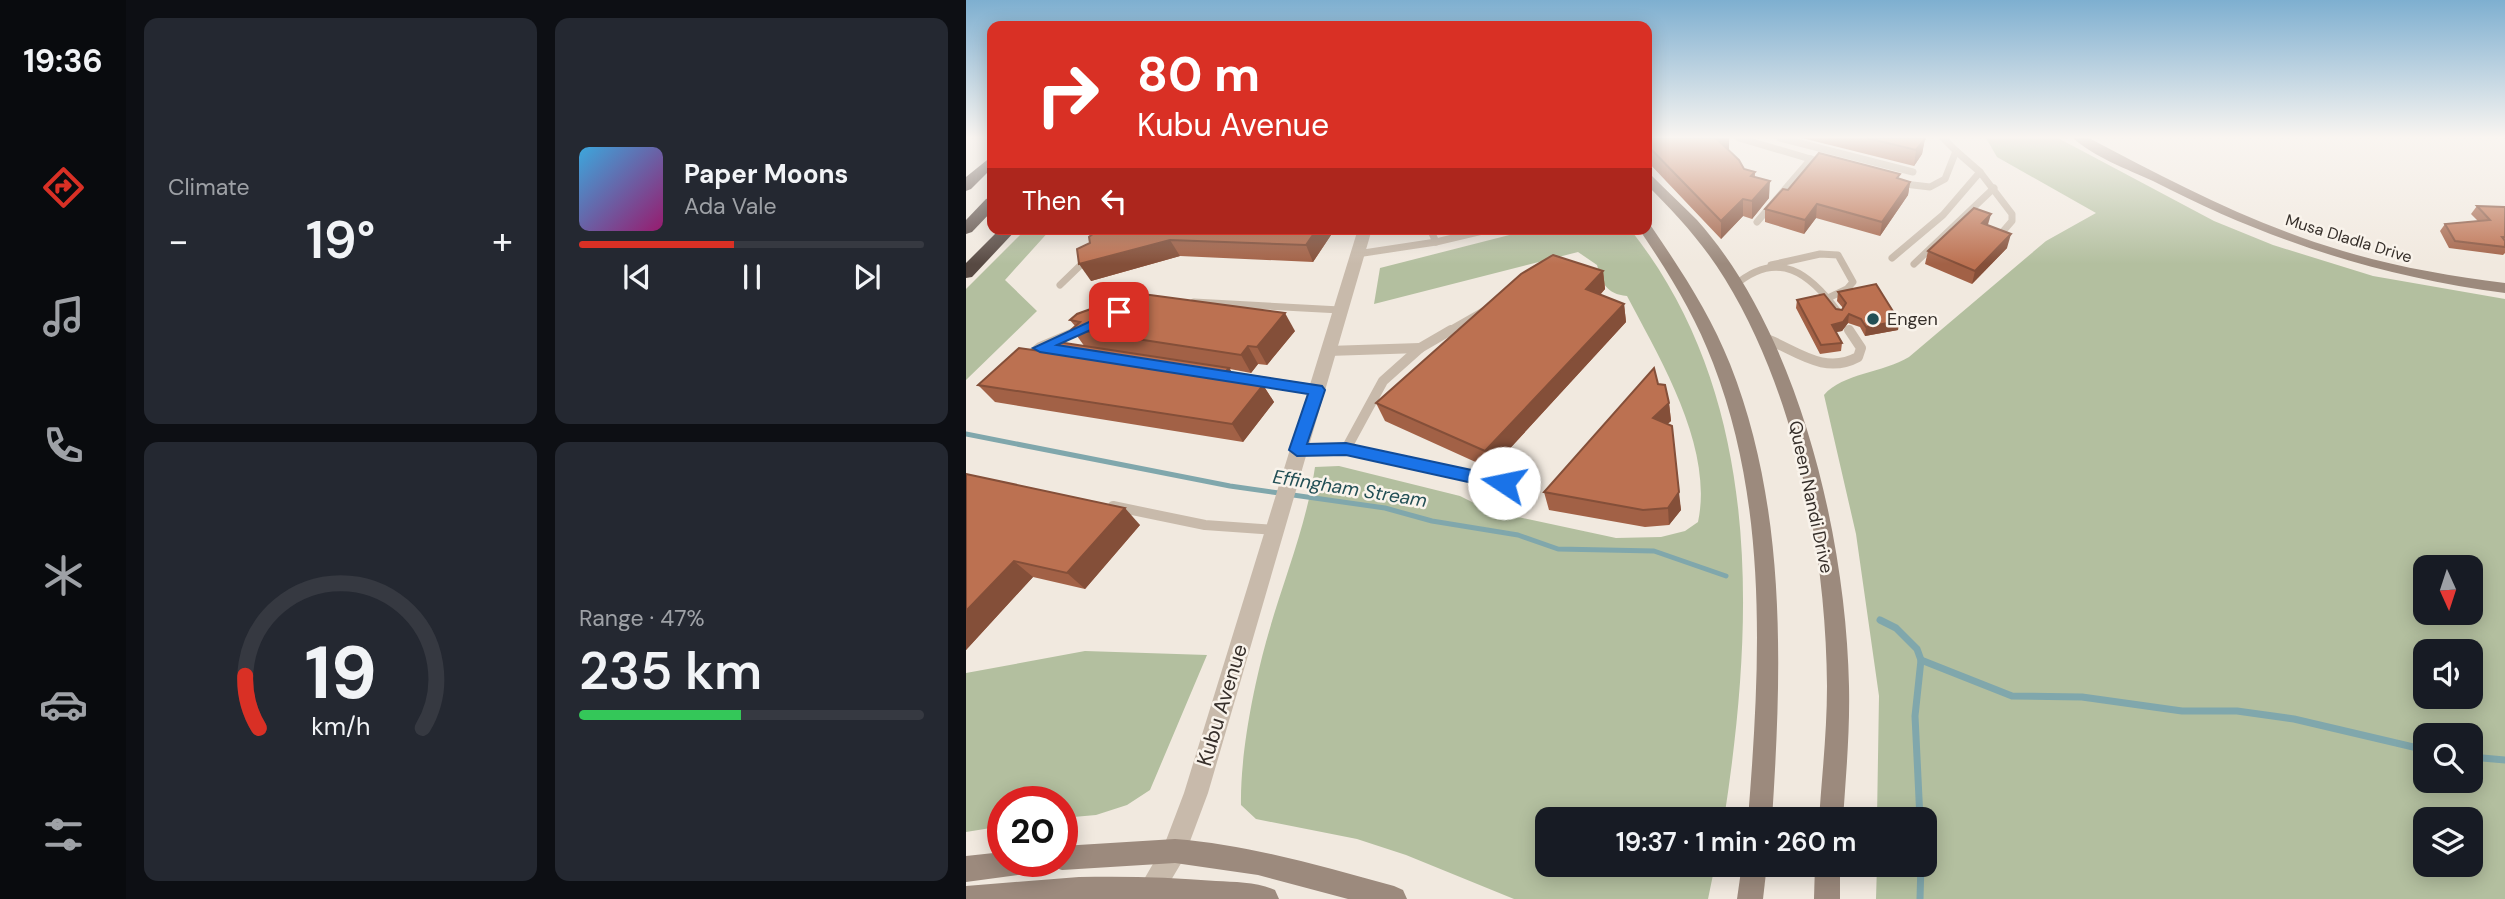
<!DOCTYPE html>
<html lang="en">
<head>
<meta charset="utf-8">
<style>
  :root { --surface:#171b24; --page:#242831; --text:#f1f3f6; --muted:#9ea1a6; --line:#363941; --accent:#d93025 }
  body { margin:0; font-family:"DM Sans",sans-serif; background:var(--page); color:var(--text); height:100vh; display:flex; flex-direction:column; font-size:26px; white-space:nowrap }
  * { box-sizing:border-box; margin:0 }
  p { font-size:23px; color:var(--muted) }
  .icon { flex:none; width:38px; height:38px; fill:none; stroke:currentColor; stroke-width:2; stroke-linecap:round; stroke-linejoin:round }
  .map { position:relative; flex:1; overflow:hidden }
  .side { display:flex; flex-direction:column; gap:18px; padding:18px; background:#0d0f14; width:840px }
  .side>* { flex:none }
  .guide { position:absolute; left:21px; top:21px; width:665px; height:214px; border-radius:14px; box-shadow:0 4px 18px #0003; background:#d93025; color:#fff; overflow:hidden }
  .needle { width:46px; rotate:177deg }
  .controls { position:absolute; left:1447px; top:555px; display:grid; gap:14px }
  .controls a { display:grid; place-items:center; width:70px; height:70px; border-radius:14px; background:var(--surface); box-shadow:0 4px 18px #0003; font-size:35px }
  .speed { position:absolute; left:21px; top:786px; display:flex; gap:14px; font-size:35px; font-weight:700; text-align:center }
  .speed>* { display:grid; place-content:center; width:91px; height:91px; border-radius:50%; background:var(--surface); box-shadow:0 4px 18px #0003; line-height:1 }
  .speed .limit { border:10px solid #d22; background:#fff; color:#111 }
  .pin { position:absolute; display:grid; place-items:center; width:60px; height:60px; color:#fff; margin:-30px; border-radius:14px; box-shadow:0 4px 10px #0006 }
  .me { position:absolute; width:77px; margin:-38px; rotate:281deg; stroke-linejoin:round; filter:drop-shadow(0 0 5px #0008) }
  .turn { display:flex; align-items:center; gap:24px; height:147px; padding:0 35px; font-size:32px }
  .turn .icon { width:91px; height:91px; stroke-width:2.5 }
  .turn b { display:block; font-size:49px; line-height:60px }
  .then { display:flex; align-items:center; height:66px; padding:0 35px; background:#0003; gap:14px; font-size:26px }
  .big { font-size:52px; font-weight:600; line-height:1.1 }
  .side .tile { flex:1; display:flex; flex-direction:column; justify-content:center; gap:10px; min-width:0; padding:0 24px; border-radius:14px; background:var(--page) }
  .side .dial { align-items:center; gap:0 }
  .dial svg { height:182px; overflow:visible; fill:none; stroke:var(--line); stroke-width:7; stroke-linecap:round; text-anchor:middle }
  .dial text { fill:var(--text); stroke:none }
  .song { display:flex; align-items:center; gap:21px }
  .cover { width:84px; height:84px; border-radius:10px; background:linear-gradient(135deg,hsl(200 70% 55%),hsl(320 70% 35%)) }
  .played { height:7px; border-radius:4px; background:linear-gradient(90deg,var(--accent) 45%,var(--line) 45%) }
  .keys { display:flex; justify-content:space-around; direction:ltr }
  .heat { display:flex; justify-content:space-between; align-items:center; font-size:38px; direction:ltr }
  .charge { height:10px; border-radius:5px; background:linear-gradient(90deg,#34c759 47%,var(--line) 0) }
  .side .tiles { flex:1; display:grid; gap:18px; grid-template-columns:repeat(2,1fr) }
  .trip { position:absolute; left:569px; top:807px; width:402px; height:70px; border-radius:14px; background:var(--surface); box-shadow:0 4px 18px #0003; font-weight:600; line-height:70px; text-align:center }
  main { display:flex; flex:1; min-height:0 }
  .tab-bar { display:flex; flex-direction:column; width:126px; justify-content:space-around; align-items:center; background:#090b0e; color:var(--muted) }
  .tab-bar .icon { width:49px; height:49px }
  .tab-bar .on { color:var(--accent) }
  .tab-bar b { font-size:32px; color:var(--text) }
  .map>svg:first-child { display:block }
  .green { fill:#b3bf9f; fill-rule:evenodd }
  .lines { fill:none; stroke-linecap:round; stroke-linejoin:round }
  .stream-far1 { stroke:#80a7ac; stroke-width:5 }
  .stream { stroke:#80a7ac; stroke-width:7 }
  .lane-far1 { stroke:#c8baab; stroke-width:7 }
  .lane { stroke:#c8baab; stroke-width:10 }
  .street { fill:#c8baab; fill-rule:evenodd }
  .secondary { fill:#9c8a7d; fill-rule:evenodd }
  .highway { fill:#574942; fill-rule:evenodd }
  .wall { fill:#a26146 }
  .shaded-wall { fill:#844f39 }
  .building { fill:#bc7151; stroke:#844f39; stroke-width:2 }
  .route { fill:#1a73e8; stroke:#114b97; stroke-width:2 }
  .poi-dot { fill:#224f55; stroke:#f9f3eb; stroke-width:2.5 }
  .labels { text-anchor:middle; stroke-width:5; stroke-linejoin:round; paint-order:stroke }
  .far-street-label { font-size:16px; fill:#362f2a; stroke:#f9f3eb }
  .poi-label { font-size:18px; fill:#362f2a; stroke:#f9f3eb; text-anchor:start }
  .street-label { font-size:18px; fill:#362f2a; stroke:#f9f3eb }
  .water-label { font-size:19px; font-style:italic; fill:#224f55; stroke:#f9f3eb }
  .near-street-label { font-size:21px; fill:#362f2a; stroke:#f9f3eb }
</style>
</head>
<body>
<main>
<nav class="tab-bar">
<b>19:36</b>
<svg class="icon on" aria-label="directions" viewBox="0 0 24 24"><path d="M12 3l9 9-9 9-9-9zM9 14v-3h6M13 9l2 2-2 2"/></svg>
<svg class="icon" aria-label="music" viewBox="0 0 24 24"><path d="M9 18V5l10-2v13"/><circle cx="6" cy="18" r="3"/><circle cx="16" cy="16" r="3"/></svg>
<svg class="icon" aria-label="phone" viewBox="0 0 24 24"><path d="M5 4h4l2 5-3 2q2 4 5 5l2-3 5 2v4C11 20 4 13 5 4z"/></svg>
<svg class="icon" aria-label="climate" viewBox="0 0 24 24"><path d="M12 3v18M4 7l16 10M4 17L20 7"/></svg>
<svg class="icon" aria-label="car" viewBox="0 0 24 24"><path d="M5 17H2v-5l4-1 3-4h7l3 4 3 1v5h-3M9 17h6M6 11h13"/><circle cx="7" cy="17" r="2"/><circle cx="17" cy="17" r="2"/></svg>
<svg class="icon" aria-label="filters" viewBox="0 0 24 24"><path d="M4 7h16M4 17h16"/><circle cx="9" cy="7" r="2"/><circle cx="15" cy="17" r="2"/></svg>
</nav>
<section class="side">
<div class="tiles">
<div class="tile"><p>Climate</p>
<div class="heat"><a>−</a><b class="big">19°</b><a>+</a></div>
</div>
<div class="tile">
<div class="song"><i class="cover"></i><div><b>Paper Moons</b><p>Ada Vale</p></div></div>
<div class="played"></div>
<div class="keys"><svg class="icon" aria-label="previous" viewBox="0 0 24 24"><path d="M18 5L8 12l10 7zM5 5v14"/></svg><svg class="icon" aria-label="pause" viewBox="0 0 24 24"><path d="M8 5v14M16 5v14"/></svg><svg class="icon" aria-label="next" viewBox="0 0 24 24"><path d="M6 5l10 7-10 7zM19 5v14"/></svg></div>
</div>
<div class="tile dial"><svg viewBox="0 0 100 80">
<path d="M14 69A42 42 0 1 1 86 69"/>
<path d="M14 69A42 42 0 0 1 8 46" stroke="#d93025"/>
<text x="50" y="56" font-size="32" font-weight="700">19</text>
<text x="50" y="72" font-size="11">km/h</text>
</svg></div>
<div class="tile"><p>Range · 47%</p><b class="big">235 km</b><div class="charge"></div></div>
</div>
</section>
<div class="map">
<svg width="1539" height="899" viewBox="0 0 1539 899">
  <rect width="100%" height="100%" fill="#f1e9df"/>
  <!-- green -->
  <g class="green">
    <path d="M1020,138H1092L1248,221L1307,245L1407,276L1539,299V899H910L911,865L959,864V819H911L913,696L890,534L858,395C877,373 917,373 943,357L1080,241L1130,213L1031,157ZM1460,567H1505V612H1460ZM1460,651H1505V696H1460ZM1460,735H1505V780H1460ZM1460,819H1505V864H1460Z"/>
    <path d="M60,229H85L39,280L71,311L0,380V289Z"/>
    <path d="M567,229H664C797,396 789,619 758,819H581V864L749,865L742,899H548L440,855L391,839L290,819L275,805C274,757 287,689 300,642C316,583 340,528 349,467L373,466L494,496L524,511L650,538L695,537L719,531L732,522C748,447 694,359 661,296C640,294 636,283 631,265L612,252L408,304L414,268Z"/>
    <path d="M119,651L241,655L184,790L161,805L130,815L96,818V802H37V826L0,832V673Z"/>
  </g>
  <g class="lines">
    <!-- stream-far1 -->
    <path class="stream-far1" d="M0,434L264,486L419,508L466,521L552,535L592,549L688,551L760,576"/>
    <!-- stream -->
    <g class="stream">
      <path d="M914,620L930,628L951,649L955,660L949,716L954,819"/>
      <path d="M955,660L1046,696L1116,697L1216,711H1271L1328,719L1460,750"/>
      <path d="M1505,757L1539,760"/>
      <path d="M954,899L955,864"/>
    </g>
    <!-- lane-far1 -->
    <g class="lane-far1">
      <path d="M773,138L858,163"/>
      <path d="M814,138L947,172"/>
      <path d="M1014,172L1046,214V221L1033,236"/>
      <path d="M930,183L964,187L979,179L990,151L977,138"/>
      <path d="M791,222L845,159"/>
      <path d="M464,229L470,242"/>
      <path d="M391,254L470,242L525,229"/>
      <path d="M926,258L977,215L1014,172L990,151"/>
      <path d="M948,264L1028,188"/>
      <path d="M805,265L854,254L872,255L887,282L881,289L862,298"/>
      <path d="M94,285L122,258"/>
      <path d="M768,286C812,248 844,273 873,313"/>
      <path d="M228,302L374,310"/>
      <path d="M110,331L120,327"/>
      <path d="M482,331L517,311"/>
    </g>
    <!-- lane -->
    <g class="lane">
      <path d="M796,337C829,349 857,376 892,357L895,348L883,330"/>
      <path d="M362,351L454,348"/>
      <path d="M62,357L74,347L114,330"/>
      <path d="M258,375L351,390"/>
      <path d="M380,449L417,381L454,348L485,330"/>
      <path d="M332,450L380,449L538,483"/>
      <path d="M147,506L239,525L309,530"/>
    </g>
    <!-- street -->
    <path class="street" d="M392,229H406L242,793L217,860L195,897H177L173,888L199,843L218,793Z"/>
    <!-- secondary -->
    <g class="secondary">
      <path d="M1107,138H1123C1204,181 1288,225 1377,251C1430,267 1484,276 1539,283V293C1411,276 1301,240 1187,181C1161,169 1128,157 1107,138Z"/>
      <path d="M681,174L685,175C700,190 716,205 731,220C833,334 880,537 883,686C884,731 880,775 877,819H853C856,775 861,731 861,686C860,552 830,394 759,279C737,243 710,214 681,185Z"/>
      <path d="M681,225L685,226C715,270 744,314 764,364C821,508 816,667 806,819H782C794,668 803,508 747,363C729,315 702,272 673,229H681Z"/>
      <path d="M209,839C284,845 355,866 428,886L437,890L441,899H382L292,875L209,863L96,870L87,867L85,861H96V846Z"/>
      <path d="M37,852V861H78L75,870L66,873L0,882V856Z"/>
      <path d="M776,864H801L797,899H771Z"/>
      <path d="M849,864H874V899H848Z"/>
      <path d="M113,877C159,876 204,877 250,881C269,882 291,882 309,890L313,899H0V886Z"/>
    </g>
    <!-- highway -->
    <g class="highway">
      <path d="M26,156V168L5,189L0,191V177Z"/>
      <path d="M26,197V211L6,232L0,234V220L20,199Z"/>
      <path d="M34,229H51L6,277L0,278V263Z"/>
    </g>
  </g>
  <!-- wall -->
  <g class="wall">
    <path d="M681,138L763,150L778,169L789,172V177L803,198L786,219L777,216L755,239L681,161Z"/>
    <path d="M836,138H959L956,154L948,166Z"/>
    <path d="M933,179L944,182L942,195L914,236L850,218L838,234L799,222V209L822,190Z"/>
    <path d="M1511,206L1539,207V253L1537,255L1483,248L1474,231L1479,224L1512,221L1505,214Z"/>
    <path d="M1022,225L1041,248L1006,284L959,264L962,251Z"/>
    <path d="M143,229H369L347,262L214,256L125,281L124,243Z"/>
    <path d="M637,271L639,289L634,295L658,304L660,322L525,469L419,421L410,403Z"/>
    <path d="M872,292L933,321L932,330L899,336L894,327L882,323L876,331L870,332L876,343L875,351L854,354L830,308L831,300L876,310L877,308L871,301Z"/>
    <path d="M104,320L329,331L301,365L292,364L285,373L264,369L271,381L297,385L308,402L277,442L29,402L12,385L81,352L119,347L106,329L109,326Z"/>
    <path d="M692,384L703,403L705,421L701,424L715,510L703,525L679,527L583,510L578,492Z"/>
    <path d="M0,474L174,525L119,589L67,577L0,650Z"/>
  </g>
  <!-- shaded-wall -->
  <g class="shaded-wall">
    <path d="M753,138H763V152L751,139Z"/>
    <path d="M959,139L956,154L948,166L950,150Z"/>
    <path d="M804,181L803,198L786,219V201Z"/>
    <path d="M944,182L942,195L914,236L916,222Z"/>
    <path d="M777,199V216L755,239V221Z"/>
    <path d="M851,204L850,218L838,234L839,220Z"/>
    <path d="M1025,214L1021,228L1016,223Z"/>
    <path d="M351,229H369L347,262L340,245Z"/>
    <path d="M1045,234L1041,248L1006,284L1009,271Z"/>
    <path d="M204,240L214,256L125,281L113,264Z"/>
    <path d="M637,271L639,289L623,307L620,289Z"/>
    <path d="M658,304L660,322L525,469L519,451Z"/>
    <path d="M319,313L329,331L301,365L291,347Z"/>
    <path d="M883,314L882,323L876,331L865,333L866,325Z"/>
    <path d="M933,321L932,330L899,336L900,327Z"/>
    <path d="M282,346L292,364L285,373L275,355Z"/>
    <path d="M263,368L274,386L254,378Z"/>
    <path d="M297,385L308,402L277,442L266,424Z"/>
    <path d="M703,403L705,421L689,436L687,418Z"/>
    <path d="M713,492L715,510L703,525L702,508Z"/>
    <path d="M159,508L174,525L119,589L101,573Z"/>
    <path d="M48,561L67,577L0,650V611Z"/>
  </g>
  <!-- building -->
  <g class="building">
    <path d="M681,138H753L751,139L773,160L778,169L789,172L785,176L804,181L786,201L777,199L755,221L681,145Z"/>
    <path d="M901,138H959V139L950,150Z"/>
    <path d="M853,153L934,174L931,178L944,182L916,222L851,204L839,220L799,209L817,189L822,190Z"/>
    <path d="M1511,206L1539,207V237H1536L1539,241V247L1489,241L1479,224L1524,220Z"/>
    <path d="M1008,208L1025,214L1016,223L1045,234L1009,271L962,251Z"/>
    <path d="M143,229H351L340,245L204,240L113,264L111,249L124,243L123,237L128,233Z"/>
    <path d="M587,255L637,271L620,289L658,304L519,451L410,403L555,274Z"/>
    <path d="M910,284L933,321L900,327L895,319L883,314L877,322L866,325L876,343L855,345L831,300L858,294L870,309L876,310L880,303L872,292Z"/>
    <path d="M169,293L319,313L291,347L282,346L275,355L106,329L114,322L104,320L111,314Z"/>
    <path d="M92,342L263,368L254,378L297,385L266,424L12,385L53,348L81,352Z"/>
    <path d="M688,368L692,384L699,385L703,403L687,418L706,426L713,492L702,508L677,510L578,492Z"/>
    <path d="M0,474L159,508L101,573L48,561L0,611Z"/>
  </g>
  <!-- sky -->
  <linearGradient id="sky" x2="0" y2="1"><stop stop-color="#7eafd0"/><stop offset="0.52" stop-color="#f9f5f1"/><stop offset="1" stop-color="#f9f5f1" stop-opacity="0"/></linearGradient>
  <rect width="1539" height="264" fill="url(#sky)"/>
  <!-- route -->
  <path class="route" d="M153,308L158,309V315L91,345L356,386L359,390L341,444L380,443L538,477L546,483L538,490L380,455L331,456L323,450L342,394L74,352L67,348Z"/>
  <!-- markers -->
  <circle class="poi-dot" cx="907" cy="319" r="7"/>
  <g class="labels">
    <!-- far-street labels -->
    <g class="far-street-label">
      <text transform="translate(1383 238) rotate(17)" y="6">Musa Dladla Drive</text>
    </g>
    <!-- poi labels -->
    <g class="poi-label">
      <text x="921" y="325">Engen</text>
    </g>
    <!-- street labels -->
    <g class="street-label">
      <text transform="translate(845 497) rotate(78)" y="6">Queen Nandi Drive</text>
    </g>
    <!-- water labels -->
    <g class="water-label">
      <text transform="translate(384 488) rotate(9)" y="7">Effingham Stream</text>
    </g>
    <!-- near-street labels -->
    <g class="near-street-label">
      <text transform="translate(256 705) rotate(-73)" y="7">Kubu Avenue</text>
    </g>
  </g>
</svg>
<div class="controls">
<a><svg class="needle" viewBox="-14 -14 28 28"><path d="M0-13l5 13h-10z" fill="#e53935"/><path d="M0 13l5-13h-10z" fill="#9ea1a6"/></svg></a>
<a><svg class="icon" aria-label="sound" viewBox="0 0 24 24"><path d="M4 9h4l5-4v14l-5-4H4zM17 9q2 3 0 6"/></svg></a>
<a><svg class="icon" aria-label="search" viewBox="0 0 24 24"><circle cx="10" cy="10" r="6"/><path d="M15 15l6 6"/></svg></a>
<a><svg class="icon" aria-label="layers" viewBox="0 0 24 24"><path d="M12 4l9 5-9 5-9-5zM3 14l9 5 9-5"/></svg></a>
</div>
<div class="speed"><div class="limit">20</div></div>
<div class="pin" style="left:153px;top:312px;background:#d93025"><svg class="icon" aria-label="arrive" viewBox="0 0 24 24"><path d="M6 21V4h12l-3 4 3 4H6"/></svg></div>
<svg class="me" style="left:538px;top:483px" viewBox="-20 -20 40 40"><circle r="19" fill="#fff"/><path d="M0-13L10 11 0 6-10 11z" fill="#1a73e8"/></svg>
<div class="trip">19:37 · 1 min · 260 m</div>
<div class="guide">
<div class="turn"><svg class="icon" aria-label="right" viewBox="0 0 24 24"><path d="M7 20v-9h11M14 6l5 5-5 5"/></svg><div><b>80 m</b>Kubu Avenue</div></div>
<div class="then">Then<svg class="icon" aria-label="left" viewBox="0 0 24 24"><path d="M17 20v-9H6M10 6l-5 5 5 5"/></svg></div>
</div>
</div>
</main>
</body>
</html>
